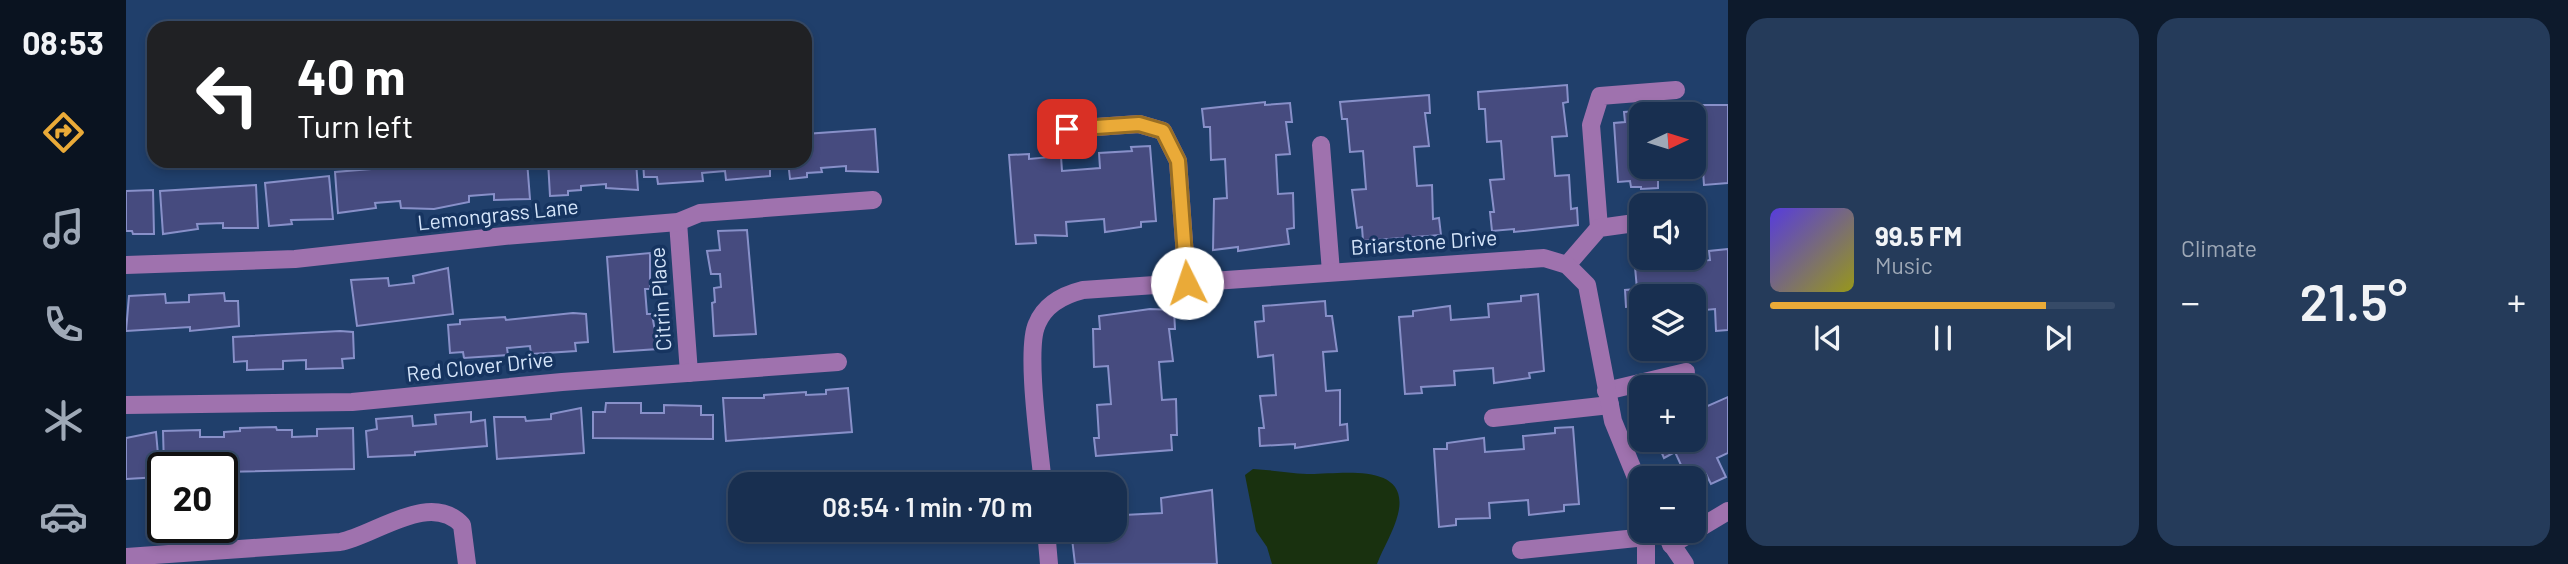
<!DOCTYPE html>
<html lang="en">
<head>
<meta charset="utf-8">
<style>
  :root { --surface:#182f50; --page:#253b5a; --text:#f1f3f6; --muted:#9fa9b7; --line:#364a67; --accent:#eaaa38 }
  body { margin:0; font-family:Barlow,sans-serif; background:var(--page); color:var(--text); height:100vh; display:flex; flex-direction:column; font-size:26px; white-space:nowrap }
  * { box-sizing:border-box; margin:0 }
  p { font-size:23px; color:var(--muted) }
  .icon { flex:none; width:38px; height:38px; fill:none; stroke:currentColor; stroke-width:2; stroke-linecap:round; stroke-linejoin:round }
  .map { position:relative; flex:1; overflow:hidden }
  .panel { display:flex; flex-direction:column; gap:18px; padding:18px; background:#0d1a2c; width:840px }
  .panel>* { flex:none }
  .top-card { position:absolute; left:21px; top:21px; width:665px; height:147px; border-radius:21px; box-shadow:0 4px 10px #0003,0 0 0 2px var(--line); background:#202124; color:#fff; overflow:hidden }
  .needle { width:46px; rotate:86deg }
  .controls { position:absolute; left:1503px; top:102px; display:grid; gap:14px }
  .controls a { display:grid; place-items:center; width:77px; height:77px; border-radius:14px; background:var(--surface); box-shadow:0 4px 10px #0003,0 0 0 2px var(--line); font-size:35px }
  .speed { position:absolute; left:21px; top:452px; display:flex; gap:14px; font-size:35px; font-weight:700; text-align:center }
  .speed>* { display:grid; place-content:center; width:91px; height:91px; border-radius:50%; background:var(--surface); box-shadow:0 4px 10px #0003,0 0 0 2px var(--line); line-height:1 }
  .speed .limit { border:4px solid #111; border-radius:10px; background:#fff; color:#111 }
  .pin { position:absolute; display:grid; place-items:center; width:60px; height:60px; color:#fff; margin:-30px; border-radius:14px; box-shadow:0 4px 10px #0006 }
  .me { position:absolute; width:77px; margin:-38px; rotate:356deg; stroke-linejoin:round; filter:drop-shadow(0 0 5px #0008) }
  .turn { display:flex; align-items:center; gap:24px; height:147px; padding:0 35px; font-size:32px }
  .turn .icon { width:91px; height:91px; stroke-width:2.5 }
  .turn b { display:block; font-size:49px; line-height:60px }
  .big { font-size:52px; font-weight:600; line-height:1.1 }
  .panel .card { flex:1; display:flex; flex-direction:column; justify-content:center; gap:10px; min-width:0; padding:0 24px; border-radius:21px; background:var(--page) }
  .song { display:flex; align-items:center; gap:21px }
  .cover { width:84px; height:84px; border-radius:10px; background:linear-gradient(135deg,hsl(250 70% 55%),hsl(60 70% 35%)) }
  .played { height:7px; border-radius:4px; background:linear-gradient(90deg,var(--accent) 80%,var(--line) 80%) }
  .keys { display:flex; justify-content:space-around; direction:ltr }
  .heat { display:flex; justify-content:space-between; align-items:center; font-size:38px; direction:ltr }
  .panel .tiles { flex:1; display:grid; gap:18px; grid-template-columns:repeat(2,1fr) }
  .trip { position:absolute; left:602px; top:472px; width:399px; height:70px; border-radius:21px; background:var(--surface); box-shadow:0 4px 10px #0003,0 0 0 2px var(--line); font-weight:600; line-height:70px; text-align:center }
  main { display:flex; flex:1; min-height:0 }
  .tabs { display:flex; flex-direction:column; width:126px; justify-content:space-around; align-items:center; background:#0a1320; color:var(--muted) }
  .tabs .icon { width:49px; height:49px }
  .tabs .on { color:var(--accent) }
  .tabs b { font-size:32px; color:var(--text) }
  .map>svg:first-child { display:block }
  .water { fill:#19310f }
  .building { fill:#464b7f; stroke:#8890c9; stroke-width:2 }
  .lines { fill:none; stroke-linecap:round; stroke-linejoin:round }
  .minor { stroke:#9f72ae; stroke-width:18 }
  .route-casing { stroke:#986e24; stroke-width:18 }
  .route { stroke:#eaaa38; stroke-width:12 }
  .labels { text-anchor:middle; stroke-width:7; stroke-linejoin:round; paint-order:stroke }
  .street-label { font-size:21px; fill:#d5e5fa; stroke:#163460 }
</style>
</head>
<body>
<main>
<nav class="tabs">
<b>08:53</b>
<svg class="icon on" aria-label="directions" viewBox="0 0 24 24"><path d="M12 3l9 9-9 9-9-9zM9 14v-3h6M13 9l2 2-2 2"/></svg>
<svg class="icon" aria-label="music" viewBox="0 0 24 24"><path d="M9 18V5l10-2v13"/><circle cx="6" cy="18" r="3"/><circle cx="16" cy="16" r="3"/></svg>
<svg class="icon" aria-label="phone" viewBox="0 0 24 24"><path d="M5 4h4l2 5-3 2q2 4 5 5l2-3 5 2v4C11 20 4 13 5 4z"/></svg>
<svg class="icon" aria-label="climate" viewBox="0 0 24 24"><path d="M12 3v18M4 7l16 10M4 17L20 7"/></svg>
<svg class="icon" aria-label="car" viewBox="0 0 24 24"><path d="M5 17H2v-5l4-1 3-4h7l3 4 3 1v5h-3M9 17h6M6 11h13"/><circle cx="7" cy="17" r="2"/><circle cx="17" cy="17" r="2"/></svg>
</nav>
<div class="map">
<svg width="1602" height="564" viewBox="0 0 1602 564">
  <rect width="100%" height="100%" fill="#203f6b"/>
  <!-- water -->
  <path class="water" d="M1127,469C1145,470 1163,473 1181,474C1211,475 1285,460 1272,514C1268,531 1257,548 1251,564H1146L1141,547L1130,531L1119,475Z"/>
  <!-- building -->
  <g class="building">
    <path d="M1441,85L1442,102L1437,103L1441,136L1426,137L1429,176L1443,175L1445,209L1451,208L1452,225L1388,232V229L1366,231L1364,212H1368L1364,180L1378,179L1375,141L1361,142L1359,109H1353L1352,92Z"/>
    <path d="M1303,95L1304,113H1299L1303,146L1288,147L1291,186L1306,185L1307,219L1313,218L1315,235L1237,241L1236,227L1231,228L1226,190L1240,189L1237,151L1224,152L1221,119H1216L1214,102Z"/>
    <path d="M1139,102V105L1164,103L1166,122H1160L1164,154L1150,155L1152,194L1167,193L1168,228L1161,229L1163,244L1112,251V247L1087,250L1088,199L1101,198L1099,159L1085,160L1084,127H1078L1076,109Z"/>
    <path d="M1573,105H1602V183L1578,185L1577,171L1538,174V177L1532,178V188L1515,189V187H1505L1504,181L1492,182L1488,123L1499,122L1498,112L1527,110V114H1516V166H1568V119H1574Z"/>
    <path d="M749,129L752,172L720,171V166L695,168L696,172L681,173V177L664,179L662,161H679V134Z"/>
    <path d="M1024,146L1030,221L1015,222V227L979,232L978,219L940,222L941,236L909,235L910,243L890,244L883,155L903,154V159L935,156L936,171L974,168L973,153L1006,151L1005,147Z"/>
    <path d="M343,161H401L404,199L368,200V194L343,196V202L308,209L275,208L274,201L249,203L250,208L212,213L209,172Z"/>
    <path d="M422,161H510L512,190L480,188V184L455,186V190L442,191V195L424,196Z"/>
    <path d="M517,161H657V167H644V176L600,180L599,171L576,173L577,181L532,184L531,177H518Z"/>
    <path d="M203,176L207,219L165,220L166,224L143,226L139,183Z"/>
    <path d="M130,185L132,228H97V223L71,224L72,229L37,234L34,191Z"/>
    <path d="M27,190L28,234H7L6,231H0V191Z"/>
    <path d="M621,230L630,334L588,336L586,303L589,302L588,288L595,287L594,274H585L581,251L594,250L592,231Z"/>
    <path d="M1602,249V330L1590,331L1589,309L1568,311V296H1516V324H1513L1511,306L1500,307L1499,290L1511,289L1508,256L1544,257L1545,262L1584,260L1583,251Z"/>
    <path d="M524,253V289H519L521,314H526L532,349L488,352L481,257Z"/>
    <path d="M322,268L327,314L231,326L225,280L262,278L263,286L288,283L287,276Z"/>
    <path d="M98,293L99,301H112L113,326L64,331V327L0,331L3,296L39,294L40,303L63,302V295Z"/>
    <path d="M1412,294L1418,371L1403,373L1404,378L1368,383L1367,368L1328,371L1329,385L1295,387L1296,393L1279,394L1273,317L1287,316V311L1324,306L1325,320L1363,317L1362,304L1395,301V296Z"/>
    <path d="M1199,301L1200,316H1206L1211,351L1197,352L1200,391L1214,390V425L1221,424L1222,440L1169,448V444L1134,446L1133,428H1138L1134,396L1150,395L1147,355L1132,357L1129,322L1138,321L1137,306Z"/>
    <path d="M1024,309L1048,310L1049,329H1043L1047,361L1033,362L1036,400L1050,399L1051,435H1045L1046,450L970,456L968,438H973L971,405L985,404L982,366L968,367L967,329H974L973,316Z"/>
    <path d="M447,313L460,314L462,342L449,343L450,351L405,354L404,346L381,348L382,355L338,358L337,352L324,353L322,325L334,324V320L379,317L380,320Z"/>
    <path d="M214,331L227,332L228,358L216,359L217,368L180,369V360L157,361V369L121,370V361L108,362L107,337Z"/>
    <path d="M722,388L726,432L600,441L597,398H638V395L680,392V395L700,394V390Z"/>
    <path d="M1602,397V453L1591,458L1600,477L1585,484L1580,474L1568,480L1561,478L1549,452L1538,458L1531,442L1568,439V412Z"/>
    <path d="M480,403H515V413H538V405L575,406V415H587V439L467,438V412H479Z"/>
    <path d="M455,408L458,453L371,459L368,417H399L400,421L425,419V414Z"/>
    <path d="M345,412V422L359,420L361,446L289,452V455L242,457L240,431L251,429L250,419L286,416L287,426L310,424L309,415Z"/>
    <path d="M150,427L151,430H166V437L191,436V429L227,428L228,469L96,472V467H38L37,431L74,430V437H98V432L114,431V428Z"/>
    <path d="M1447,427L1453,504L1438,505V511L1403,515L1402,500L1363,503L1364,518L1330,519V525L1313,527L1308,449H1321V443L1358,438L1359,452L1398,449L1397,436L1429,433V428Z"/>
    <path d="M30,432L34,477L0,479V438Z"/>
    <path d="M1086,490L1091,564H949L945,530H989V501H997L998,515L1036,513L1035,498Z"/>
  </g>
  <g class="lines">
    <!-- minor -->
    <g class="minor">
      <path d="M941,129L1013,124L1037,131L1052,161L1061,283"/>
      <path d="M1195,145L1205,272"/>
      <path d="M552,222L563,373"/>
      <path d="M1473,228L1465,125L1474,96L1550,90"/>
      <path d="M0,265L169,259L378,236L552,222L574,213L747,200"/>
      <path d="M1441,265L1473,228L1516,222"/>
      <path d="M1480,391L1560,372"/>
      <path d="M0,405L226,402L436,382L712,362"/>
      <path d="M1367,418L1484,405"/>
      <path d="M917,485C914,451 899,349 911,324C919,304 937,295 957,290L1418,258L1441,265L1461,285L1487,421L1516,492"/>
      <path d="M920,530L923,564"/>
      <path d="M1536,530L1559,564"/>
      <path d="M1545,545L1602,511"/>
      <path d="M1395,550L1520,537"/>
      <path d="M0,557L214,542C248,536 304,490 336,525L341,564"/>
      <path d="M1520,564V530"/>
    </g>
  </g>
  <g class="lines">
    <defs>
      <path id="route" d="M941,129L1013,124L1037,131L1052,161L1061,283"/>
    </defs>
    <!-- route casing -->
    <use href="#route" class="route-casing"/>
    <!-- route -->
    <use href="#route" class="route"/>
  </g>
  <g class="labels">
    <!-- street labels -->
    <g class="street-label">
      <text transform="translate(372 215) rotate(-6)" y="7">Lemongrass Lane</text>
      <text transform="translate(1298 243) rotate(-4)" y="7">Briarstone Drive</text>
      <text transform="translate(535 299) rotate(-94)" y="7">Citrin Place</text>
      <text transform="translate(354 367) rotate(-6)" y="7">Red Clover Drive</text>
    </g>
  </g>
</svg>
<div class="controls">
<a><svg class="needle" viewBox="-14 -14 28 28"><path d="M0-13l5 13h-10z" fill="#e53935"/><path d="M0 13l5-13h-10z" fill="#9fa9b7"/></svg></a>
<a><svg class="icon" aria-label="sound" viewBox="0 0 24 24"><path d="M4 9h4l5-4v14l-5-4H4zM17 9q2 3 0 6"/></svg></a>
<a><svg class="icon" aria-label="layers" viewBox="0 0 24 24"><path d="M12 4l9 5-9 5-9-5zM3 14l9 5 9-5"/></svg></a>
<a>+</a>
<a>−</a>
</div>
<div class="speed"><div class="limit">20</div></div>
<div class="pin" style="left:941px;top:129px;background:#d93025"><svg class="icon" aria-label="arrive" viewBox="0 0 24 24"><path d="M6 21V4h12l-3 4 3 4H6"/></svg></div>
<svg class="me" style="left:1061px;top:283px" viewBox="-20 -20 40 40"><circle r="19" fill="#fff"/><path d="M0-13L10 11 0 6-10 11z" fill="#eaaa38"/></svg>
<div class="trip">08:54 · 1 min · 70 m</div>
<div class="top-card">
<div class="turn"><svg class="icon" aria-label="left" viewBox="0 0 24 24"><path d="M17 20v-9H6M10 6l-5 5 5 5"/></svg><div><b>40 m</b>Turn left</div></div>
</div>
</div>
<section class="panel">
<div class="tiles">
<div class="card">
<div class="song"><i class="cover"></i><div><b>99.5 FM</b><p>Music</p></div></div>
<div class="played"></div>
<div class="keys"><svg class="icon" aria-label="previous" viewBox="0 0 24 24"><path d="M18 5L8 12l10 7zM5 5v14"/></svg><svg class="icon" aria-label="pause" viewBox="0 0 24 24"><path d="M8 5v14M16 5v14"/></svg><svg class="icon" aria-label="next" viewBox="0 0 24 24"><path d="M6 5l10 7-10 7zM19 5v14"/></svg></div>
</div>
<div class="card"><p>Climate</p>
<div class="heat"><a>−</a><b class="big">21.5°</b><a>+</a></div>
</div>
</div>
</section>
</main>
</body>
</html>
